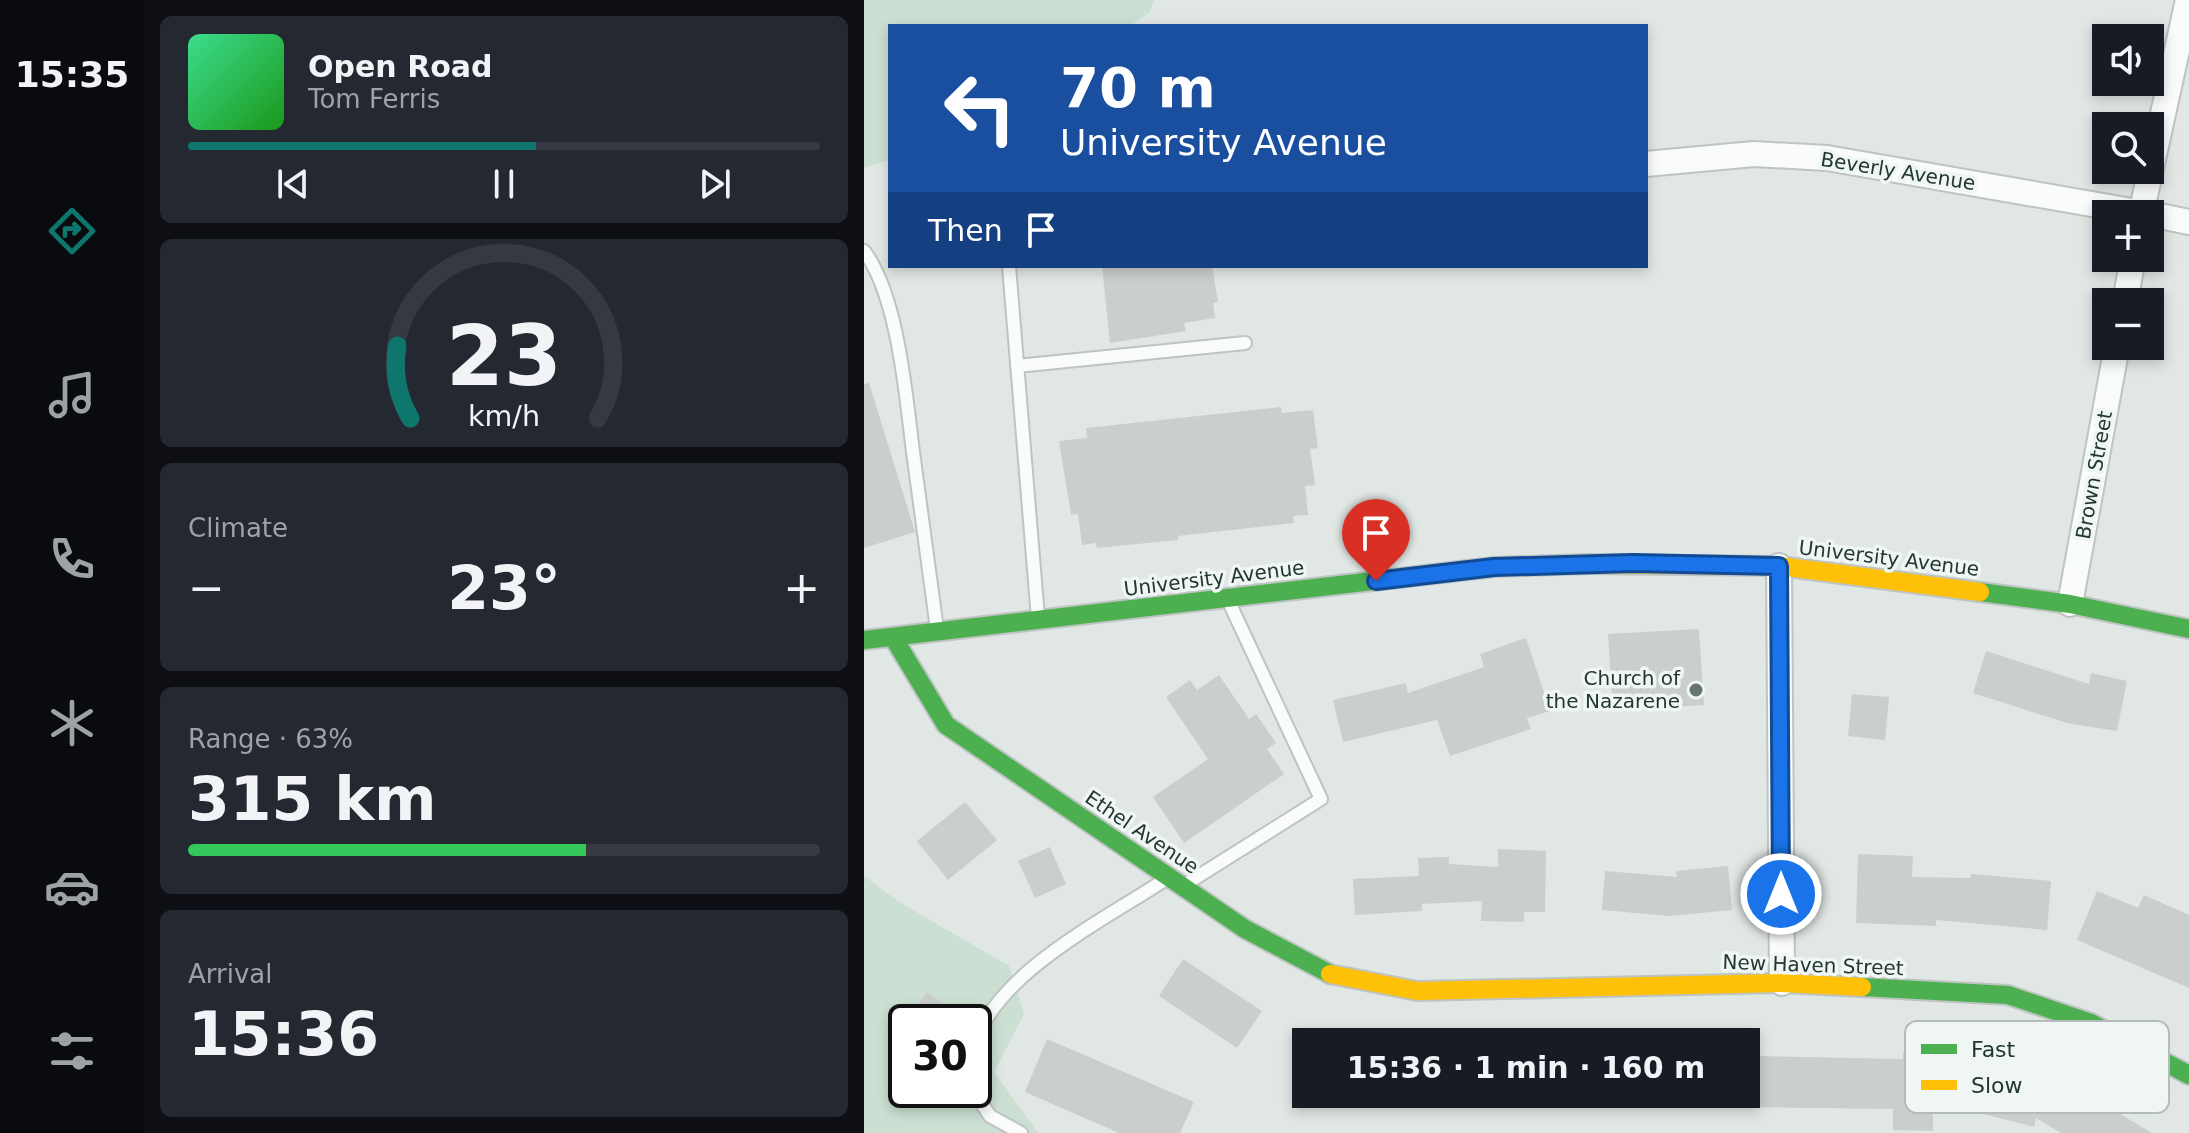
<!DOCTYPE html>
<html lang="en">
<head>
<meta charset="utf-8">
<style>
  :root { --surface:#171b24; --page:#242831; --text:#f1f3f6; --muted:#9ea1a6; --line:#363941; --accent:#0f766e }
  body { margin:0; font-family:"DejaVu Sans",sans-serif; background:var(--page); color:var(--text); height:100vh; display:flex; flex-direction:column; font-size:30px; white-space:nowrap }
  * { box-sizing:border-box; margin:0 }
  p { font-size:26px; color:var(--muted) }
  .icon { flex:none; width:44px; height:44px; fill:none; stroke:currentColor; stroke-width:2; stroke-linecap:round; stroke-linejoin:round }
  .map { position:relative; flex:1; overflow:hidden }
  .sheet { display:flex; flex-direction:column; gap:16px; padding:16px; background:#0d0f14; width:720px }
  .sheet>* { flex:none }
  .guide { position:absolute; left:24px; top:24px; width:760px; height:244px; border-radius:0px; box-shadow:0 4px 12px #0003; background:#1a4fa0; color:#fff; overflow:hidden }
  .controls { position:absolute; left:1228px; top:24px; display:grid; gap:16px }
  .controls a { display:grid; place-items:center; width:72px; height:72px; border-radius:0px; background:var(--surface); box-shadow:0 4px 12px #0003; font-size:40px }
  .speed { position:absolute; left:24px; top:1004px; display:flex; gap:16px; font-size:40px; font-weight:700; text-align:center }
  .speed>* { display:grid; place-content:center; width:104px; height:104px; border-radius:50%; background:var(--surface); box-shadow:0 4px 12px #0003; line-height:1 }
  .speed .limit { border:4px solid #111; border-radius:12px; background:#fff; color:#111 }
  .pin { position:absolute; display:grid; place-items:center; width:68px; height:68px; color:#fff; margin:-82px -34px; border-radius:50% 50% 50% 0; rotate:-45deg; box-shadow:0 0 8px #0007 }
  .pin .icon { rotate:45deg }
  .me { position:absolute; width:88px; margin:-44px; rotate:0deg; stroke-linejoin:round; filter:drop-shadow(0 0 6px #0008) }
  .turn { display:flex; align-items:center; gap:28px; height:168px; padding:0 40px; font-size:36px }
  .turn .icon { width:104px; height:104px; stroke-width:2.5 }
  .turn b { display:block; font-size:56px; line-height:68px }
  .then { display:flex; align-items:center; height:76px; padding:0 40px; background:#0003; gap:16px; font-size:30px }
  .big { font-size:60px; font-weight:800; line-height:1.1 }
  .sheet .widget { flex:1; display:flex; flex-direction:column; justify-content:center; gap:12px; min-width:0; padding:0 28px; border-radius:12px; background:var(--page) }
  .sheet .dial { align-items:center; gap:0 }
  .dial svg { height:208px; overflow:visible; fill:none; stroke:var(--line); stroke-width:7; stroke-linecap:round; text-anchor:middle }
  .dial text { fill:var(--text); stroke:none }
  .song { display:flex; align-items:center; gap:24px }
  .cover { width:96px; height:96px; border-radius:12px; background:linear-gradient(135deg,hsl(150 70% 55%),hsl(120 70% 35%)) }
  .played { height:8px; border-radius:4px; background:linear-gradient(90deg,var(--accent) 55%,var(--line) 55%) }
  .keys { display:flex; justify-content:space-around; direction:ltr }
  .heat { display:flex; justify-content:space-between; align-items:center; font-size:44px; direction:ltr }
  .charge { height:12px; border-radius:6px; background:linear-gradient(90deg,#34c759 63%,var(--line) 0) }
  .trip { position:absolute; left:428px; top:1028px; width:468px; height:80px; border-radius:0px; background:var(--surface); box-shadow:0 4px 12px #0003; font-weight:800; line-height:80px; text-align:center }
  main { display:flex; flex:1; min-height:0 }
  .tab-bar { display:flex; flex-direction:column; width:144px; justify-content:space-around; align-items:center; background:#090b0e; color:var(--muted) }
  .tab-bar .icon { width:56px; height:56px }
  .tab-bar .active { color:var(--accent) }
  .tab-bar b { font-size:36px; color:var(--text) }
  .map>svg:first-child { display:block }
  .green { fill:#cbdfd2; fill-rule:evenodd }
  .building { fill:#cacfcd }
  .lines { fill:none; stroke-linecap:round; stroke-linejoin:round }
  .lane-casing { stroke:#bec4c1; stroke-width:16 }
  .street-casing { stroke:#bec4c1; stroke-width:28 }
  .fast-casing { stroke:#bec4c2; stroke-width:22 }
  .slow-casing { stroke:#bec4c2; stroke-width:22 }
  .lane { stroke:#fafbfb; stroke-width:12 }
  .street { stroke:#fafbfb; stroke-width:24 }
  .fast { stroke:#4caf50; stroke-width:18 }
  .slow { stroke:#ffc107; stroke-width:18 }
  .route-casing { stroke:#114b97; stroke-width:20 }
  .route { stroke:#1a73e8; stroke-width:14 }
  .poi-dot { fill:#657571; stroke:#eff6f3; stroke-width:3 }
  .labels { text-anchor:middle; stroke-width:7; stroke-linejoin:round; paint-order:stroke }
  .street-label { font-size:20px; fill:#223733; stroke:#eff6f3 }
  .poi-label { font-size:20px; fill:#223733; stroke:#eff6f3; text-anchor:end }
  .key { fill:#eff6f3; stroke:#b2bdb9; stroke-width:2 }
  .key-label { font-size:22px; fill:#223733 }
</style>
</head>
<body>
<main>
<nav class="tab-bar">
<b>15:35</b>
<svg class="icon active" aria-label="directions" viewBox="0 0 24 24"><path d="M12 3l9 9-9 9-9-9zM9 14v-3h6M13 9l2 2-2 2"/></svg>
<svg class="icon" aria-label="music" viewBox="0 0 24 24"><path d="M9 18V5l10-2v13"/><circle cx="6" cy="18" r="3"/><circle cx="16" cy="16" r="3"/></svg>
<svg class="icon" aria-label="phone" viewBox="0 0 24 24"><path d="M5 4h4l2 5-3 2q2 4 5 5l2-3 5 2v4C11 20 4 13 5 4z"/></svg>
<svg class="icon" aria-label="climate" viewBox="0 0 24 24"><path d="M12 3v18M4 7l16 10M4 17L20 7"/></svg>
<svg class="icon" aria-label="car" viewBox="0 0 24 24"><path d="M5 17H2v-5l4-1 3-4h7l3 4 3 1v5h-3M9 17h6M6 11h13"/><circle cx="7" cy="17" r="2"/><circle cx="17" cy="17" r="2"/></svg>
<svg class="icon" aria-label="filters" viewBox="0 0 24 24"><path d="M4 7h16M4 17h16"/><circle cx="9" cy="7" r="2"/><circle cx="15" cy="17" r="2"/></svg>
</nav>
<section class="sheet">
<div class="widget">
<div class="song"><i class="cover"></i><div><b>Open Road</b><p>Tom Ferris</p></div></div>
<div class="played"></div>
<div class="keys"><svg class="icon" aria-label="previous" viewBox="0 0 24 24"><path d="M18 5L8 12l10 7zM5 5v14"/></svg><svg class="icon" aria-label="pause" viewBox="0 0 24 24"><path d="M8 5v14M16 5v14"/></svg><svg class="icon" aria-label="next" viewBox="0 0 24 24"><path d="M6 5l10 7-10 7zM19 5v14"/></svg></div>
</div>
<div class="widget dial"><svg viewBox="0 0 100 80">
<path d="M14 69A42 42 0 1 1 86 69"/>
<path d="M14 69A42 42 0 0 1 9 41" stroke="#0f766e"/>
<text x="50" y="56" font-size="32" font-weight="700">23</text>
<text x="50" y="72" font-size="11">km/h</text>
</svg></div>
<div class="widget"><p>Climate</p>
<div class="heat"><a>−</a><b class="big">23°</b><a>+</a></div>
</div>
<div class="widget"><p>Range · 63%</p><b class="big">315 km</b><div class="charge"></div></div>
<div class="widget"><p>Arrival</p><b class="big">15:36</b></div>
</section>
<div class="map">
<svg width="1325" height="1133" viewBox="0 0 1325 1133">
  <rect width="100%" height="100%" fill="#e1e7e4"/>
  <!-- green -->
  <g class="green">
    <path d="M0,0H290L286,12L266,26H26V160L0,168Z"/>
    <path d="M0,876L35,902L145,966L160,1014L130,1072L174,1133H0ZM42,1022H110V1090H42Z"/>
  </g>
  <!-- building -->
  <g class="building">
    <path d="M238,266H348L354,302L349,303L351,318L320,323L322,331L246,343Z"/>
    <path d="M5,383L51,532L0,548V384Z"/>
    <path d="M417,407L418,413L449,410L454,448L446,449L451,485L441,486L444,515L429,516L430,523L314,536V540L233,548L232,543L218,545L214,514L207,515L195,441L223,438L222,428Z"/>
    <path d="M835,629L840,705L749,710L744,634Z"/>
    <path d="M662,638L686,711L663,718L667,729L586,756L573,720L479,742L469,700L542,683L544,693L620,667L616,654Z"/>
    <path d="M1122,651L1225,684L1227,673L1263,681L1253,731L1203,723L1109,693Z"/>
    <path d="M355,675L385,719L392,714L412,743L403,749L420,774L320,843L289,797L344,759L302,697L326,680L333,690Z"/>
    <path d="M988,694L1025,697L1021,740L984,736Z"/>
    <path d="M101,802L133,840L84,880L53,841Z"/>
    <path d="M186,847L202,884L171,898L154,861Z"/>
    <path d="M634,849L682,851L681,912H660V922L617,921L618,901L558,904V911L491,915L489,879L555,876L554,858L585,857V864L634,867Z"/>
    <path d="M994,854L1049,856L1048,877L1107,878V874L1187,881L1183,930L1072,920V926L992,923Z"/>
    <path d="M864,866L868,910L806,916L738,910L741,871L813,877L812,871Z"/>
    <path d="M1233,891L1274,908L1280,895L1325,915V988L1213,940Z"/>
    <path d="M319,959L398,1011L373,1048L295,996Z"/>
    <path d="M63,992L104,1022H41Z"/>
    <path d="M183,1039L330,1102L316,1133H255L161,1092Z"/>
    <path d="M1039,1053H1065L1224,1095L1288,1133H1197L1172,1118L1170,1127L1069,1101V1131L1029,1130V1109L886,1107L888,1056L1039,1059Z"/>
  </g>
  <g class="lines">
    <defs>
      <g id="lane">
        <path d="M0,251C34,296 42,396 49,452C57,511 65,570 73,629"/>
        <path d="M145,266L174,618"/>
        <path d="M153,366L381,343"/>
        <path d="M322,884L457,799L365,602"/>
        <path d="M110,1046C131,973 242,919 302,879"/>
        <path d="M109,1090L126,1116L157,1133"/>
      </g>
      <g id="street">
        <path d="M782,164L890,154L963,158L1285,214"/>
        <path d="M1277,214L1324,0"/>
        <path d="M1286,214L1325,222"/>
        <path d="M1261,302L1269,258"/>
        <path d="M915,566L918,983"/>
        <path d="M1206,604L1253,346"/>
      </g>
      <g id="fast">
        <path d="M1116,592L1206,604L1325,629"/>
        <path d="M29,637L82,725L381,929L466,974"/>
        <path d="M0,640L630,567L724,564"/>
        <path d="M998,987L1144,995L1227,1023L1325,1075"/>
      </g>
      <g id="slow">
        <path d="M724,564L915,566L1116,592"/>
        <path d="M466,974L553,991L918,983L998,987"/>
      </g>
    </defs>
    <!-- lane casing -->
    <use href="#lane" class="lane-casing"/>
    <!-- street casing -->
    <use href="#street" class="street-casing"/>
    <!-- fast casing -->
    <use href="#fast" class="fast-casing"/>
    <!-- slow casing -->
    <use href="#slow" class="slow-casing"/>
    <!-- lane -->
    <use href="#lane" class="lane"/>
    <!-- street -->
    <use href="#street" class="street"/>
    <!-- fast -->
    <use href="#fast" class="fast"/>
    <!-- slow -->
    <use href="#slow" class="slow"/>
  </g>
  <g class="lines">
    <defs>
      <path id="route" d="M512,581L630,567L769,563L915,566L917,894"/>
    </defs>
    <!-- route casing -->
    <use href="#route" class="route-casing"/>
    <!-- route -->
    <use href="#route" class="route"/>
  </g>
  <!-- markers -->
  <circle class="poi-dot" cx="832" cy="690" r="8"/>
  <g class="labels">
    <!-- street labels -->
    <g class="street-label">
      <text transform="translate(1034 171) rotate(9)" y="7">Beverly Avenue</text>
      <text transform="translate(1230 475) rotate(-80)" y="7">Brown Street</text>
      <text transform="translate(1025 558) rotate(7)" y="7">University Avenue</text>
      <text transform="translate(350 578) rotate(-7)" y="7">University Avenue</text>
      <text transform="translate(278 832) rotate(34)" y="7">Ethel Avenue</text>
      <text transform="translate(949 965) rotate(2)" y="7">New Haven Street</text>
    </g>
    <!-- poi labels -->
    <g class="poi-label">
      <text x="816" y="685">Church of<tspan x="816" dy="23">the Nazarene</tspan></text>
    </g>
  </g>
  <!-- legend -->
  <rect x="1041" y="1021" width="264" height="92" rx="12" class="key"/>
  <rect x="1057" y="1044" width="36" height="10" fill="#4caf50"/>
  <rect x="1057" y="1080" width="36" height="10" fill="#ffc107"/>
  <g class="key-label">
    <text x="1107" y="1057">Fast</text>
    <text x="1107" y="1093">Slow</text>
  </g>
</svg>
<div class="controls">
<a><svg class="icon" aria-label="sound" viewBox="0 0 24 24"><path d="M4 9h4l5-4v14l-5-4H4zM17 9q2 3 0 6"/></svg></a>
<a><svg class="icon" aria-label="search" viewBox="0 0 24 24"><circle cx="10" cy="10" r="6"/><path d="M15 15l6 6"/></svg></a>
<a>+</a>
<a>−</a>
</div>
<div class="speed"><div class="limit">30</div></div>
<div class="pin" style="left:512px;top:581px;background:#d93025"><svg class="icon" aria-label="arrive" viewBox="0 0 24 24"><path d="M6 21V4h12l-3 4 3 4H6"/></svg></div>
<svg class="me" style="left:917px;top:894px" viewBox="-20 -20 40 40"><circle r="17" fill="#1a73e8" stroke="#fff" stroke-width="3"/><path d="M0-11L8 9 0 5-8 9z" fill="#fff"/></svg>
<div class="trip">15:36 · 1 min · 160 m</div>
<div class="guide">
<div class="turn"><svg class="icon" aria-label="left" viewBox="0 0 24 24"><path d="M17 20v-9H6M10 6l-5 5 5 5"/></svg><div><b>70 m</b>University Avenue</div></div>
<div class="then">Then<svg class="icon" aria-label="arrive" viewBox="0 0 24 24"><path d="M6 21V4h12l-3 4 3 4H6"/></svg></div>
</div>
</div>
</main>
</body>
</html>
